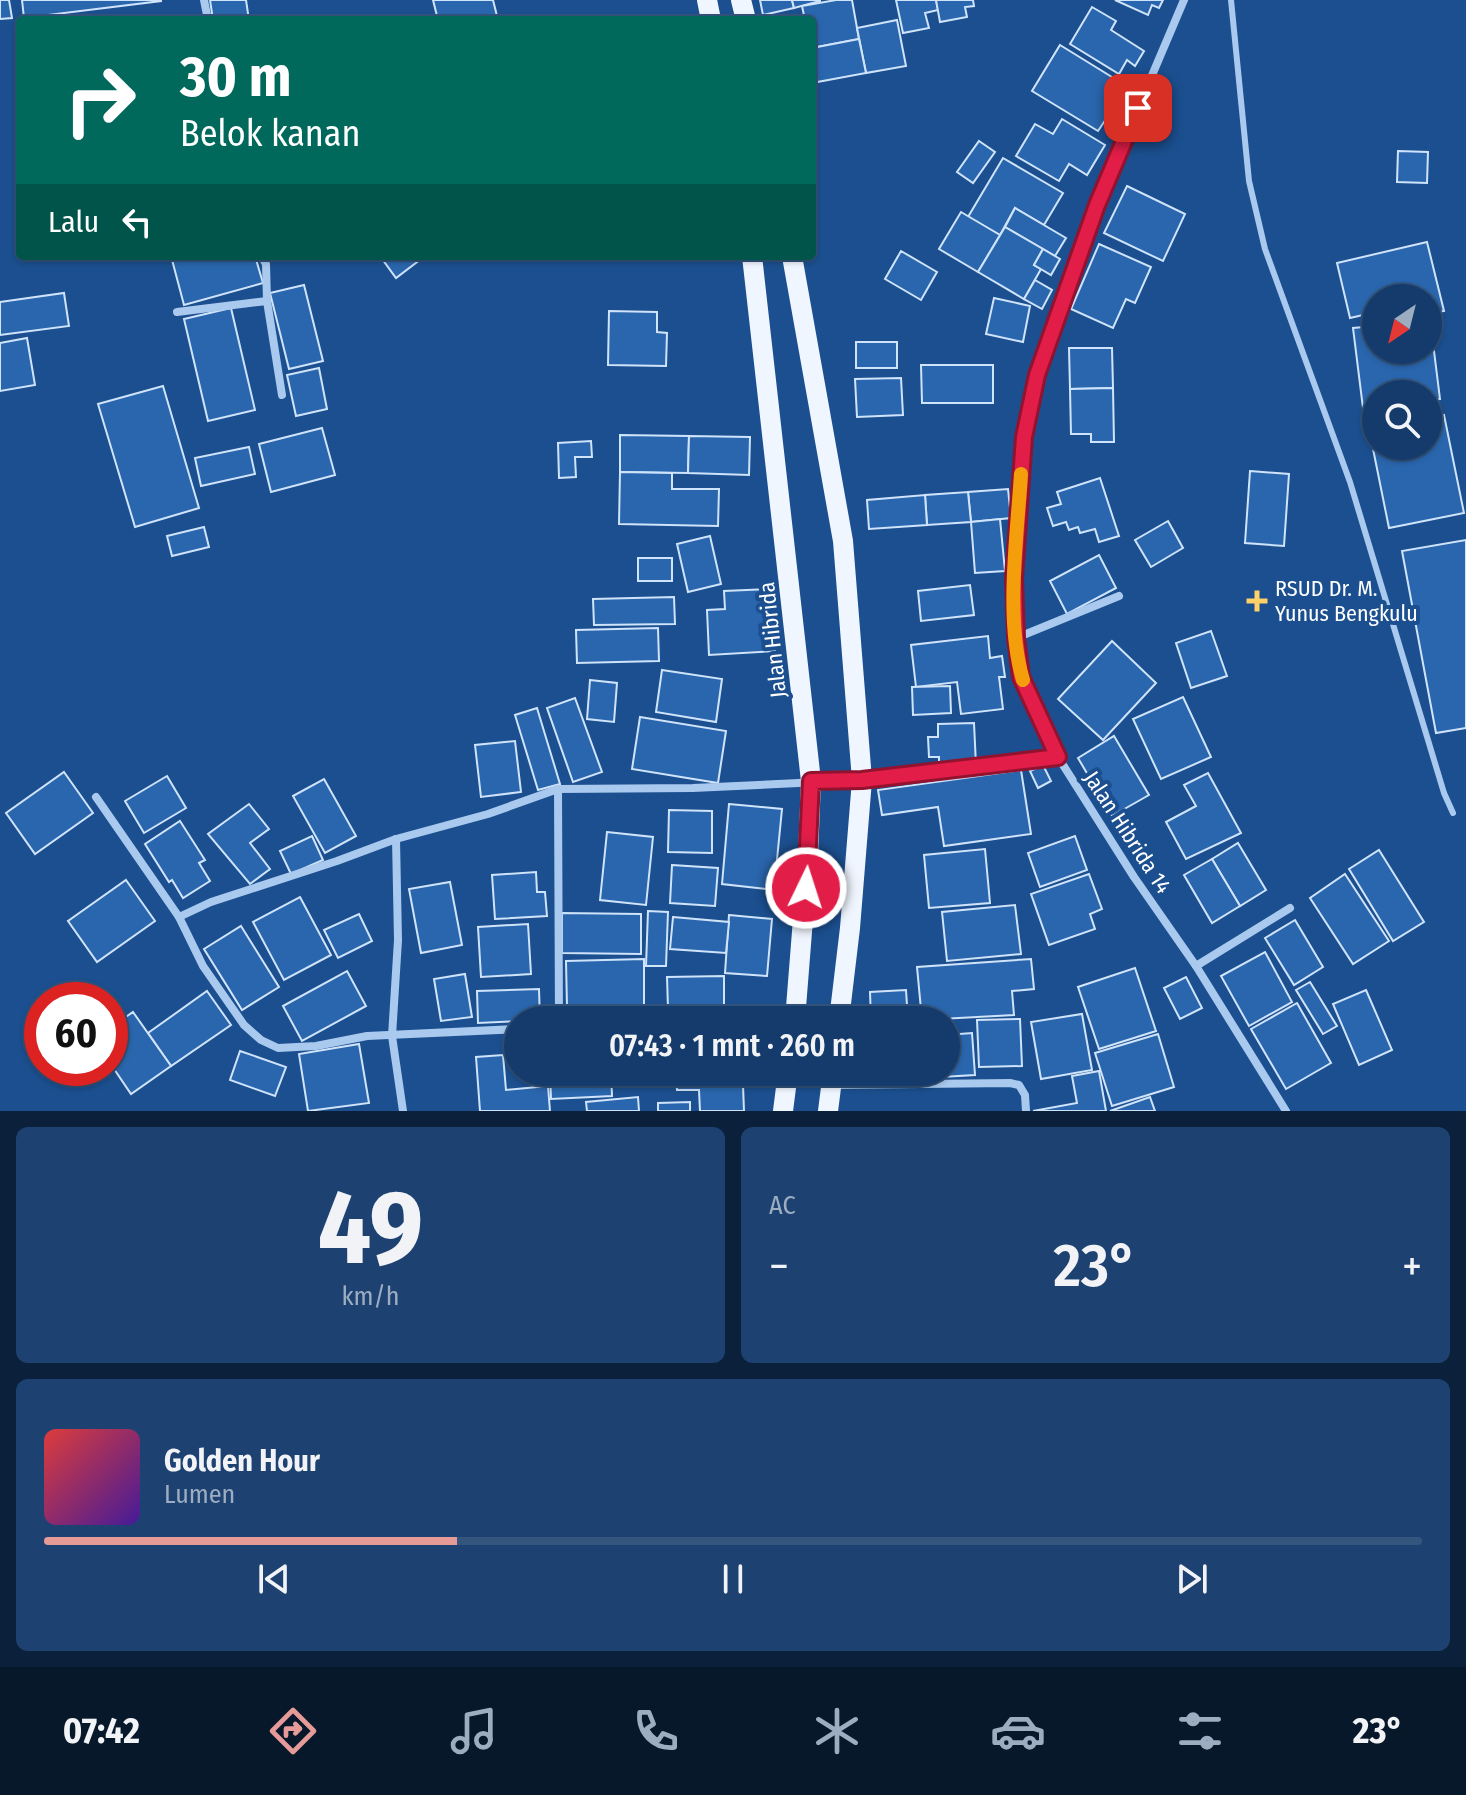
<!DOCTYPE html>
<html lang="id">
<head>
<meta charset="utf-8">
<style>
  :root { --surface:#143b6b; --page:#1d4271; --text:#f1f3f6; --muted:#9dadc1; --line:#33557e; --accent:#e69b98 }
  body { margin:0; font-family:"Fira Sans Condensed",sans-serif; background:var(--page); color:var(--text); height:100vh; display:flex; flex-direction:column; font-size:30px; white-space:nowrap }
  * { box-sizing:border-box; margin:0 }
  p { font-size:26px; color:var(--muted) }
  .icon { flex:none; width:44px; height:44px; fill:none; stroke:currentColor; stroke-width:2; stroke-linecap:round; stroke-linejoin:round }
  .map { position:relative; height:1111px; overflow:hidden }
  .side { display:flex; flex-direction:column; gap:16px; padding:16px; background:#0b203b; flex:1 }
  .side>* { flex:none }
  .banner { position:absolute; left:16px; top:16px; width:800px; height:244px; border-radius:8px; box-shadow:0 2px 6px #0004,0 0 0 2px var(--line); background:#00695c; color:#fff; overflow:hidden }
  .needle { width:52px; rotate:215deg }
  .buttons { position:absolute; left:1362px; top:284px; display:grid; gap:16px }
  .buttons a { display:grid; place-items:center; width:80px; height:80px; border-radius:50%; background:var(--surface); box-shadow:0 2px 6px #0004,0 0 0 2px var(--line); font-size:40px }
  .speed { position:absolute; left:24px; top:982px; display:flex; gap:16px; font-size:40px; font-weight:700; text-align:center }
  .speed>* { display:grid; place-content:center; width:104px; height:104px; border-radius:50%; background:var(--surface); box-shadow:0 2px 6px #0004,0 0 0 2px var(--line); line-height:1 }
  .speed .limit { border:12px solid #d22; background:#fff; color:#111 }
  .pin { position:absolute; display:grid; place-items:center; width:68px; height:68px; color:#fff; margin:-34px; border-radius:16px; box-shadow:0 4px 12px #0006 }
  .me { position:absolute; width:88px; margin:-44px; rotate:4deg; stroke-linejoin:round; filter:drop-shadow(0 0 6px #0008) }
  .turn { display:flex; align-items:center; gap:28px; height:168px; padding:0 32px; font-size:36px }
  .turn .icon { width:104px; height:104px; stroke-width:2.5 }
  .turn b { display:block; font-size:56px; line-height:68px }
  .then { display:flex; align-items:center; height:76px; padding:0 32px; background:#0003; gap:16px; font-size:30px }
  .big { font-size:60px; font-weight:600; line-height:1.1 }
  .side .widget { flex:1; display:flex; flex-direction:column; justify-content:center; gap:12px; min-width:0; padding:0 28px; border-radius:12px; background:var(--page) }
  .side .dial { align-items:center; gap:0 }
  .dial b { font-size:104px; line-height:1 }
  .song { display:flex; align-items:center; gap:24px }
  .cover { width:96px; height:96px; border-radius:12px; background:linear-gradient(135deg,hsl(0 70% 55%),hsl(260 70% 35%)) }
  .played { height:8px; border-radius:4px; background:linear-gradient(90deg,var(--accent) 30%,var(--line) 30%) }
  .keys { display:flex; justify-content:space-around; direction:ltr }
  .heat { display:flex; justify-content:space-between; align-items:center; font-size:44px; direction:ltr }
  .side .tiles { flex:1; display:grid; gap:16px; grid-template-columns:1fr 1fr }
  .widget:last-child { grid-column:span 2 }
  .trip { position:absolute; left:504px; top:1006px; width:456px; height:80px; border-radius:40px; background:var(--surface); box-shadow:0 2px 6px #0004,0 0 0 2px var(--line); font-weight:600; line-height:80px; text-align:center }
  .tabs { display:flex; height:128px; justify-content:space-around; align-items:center; background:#08182b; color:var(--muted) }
  .tabs .icon { width:56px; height:56px }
  .tabs .active { color:var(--accent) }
  .tabs b { font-size:36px; color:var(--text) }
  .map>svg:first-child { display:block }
  .building { fill:#2a66ad; stroke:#cfe3fa; stroke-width:2 }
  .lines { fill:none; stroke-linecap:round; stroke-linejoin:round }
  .service { stroke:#a9c9ee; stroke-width:6 }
  .minor { stroke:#a9c9ee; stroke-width:8 }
  .primary { stroke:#f0f6ff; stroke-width:20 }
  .route-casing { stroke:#92132f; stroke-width:20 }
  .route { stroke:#e11d48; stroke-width:14 }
  .slow { stroke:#f59e0b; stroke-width:14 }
  .poi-dot { fill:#ffd166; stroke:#1b4f8f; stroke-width:3 }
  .labels { text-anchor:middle; stroke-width:8; stroke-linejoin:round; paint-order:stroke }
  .poi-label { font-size:22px; fill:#fff; stroke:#1b4f8f; text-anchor:start }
  .street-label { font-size:22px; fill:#fff; stroke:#1b4f8f }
</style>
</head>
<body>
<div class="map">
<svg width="1466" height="1111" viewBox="0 0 1466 1111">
  <rect width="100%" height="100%" fill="#1b4f8f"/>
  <!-- building -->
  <g class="building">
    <path d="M0,0H9L12,18L0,19Z"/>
    <path d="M22,0H161V1L24,18Z"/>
    <path d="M210,0H246L249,20H213Z"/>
    <path d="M433,0H493L498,20H438Z"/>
    <path d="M760,0H792L794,8L763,15Z"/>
    <path d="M792,0H820V1L794,8Z"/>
    <path d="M836,0H852L859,39L812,48V20H805L802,6Z"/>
    <path d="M896,0H936L938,10L925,13L929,28L903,33Z"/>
    <path d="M936,0H973L974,6L965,7L967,17L940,22Z"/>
    <path d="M1115,0H1163L1159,8L1152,5L1148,15Z"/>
    <path d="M1092,7L1116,21L1111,30L1144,51L1135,66L1127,60L1119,74L1070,44Z"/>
    <path d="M897,20L906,66L866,73L857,28Z"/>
    <path d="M859,39L866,73L812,83V48Z"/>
    <path d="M1060,45L1120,82L1107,103L1114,107L1098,131L1032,91Z"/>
    <path d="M1062,119L1105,145L1087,175L1069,164L1059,181L1016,156L1035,124L1053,134Z"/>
    <path d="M979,141L995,152L973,183L957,172Z"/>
    <path d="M1398,151L1428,152L1427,183L1397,182Z"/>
    <path d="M1003,158L1063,193L1044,225L1015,208L1000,235L968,217Z"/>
    <path d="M1127,186L1185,214L1163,261L1104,233Z"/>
    <path d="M1015,208L1066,238L1055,256L1005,227Z"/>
    <path d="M961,212L1000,235L978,272L939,249Z"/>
    <path d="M1005,227L1043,249L1034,265L1041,269L1024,299L978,272Z"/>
    <path d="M1427,242L1444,311L1428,314V298H1376V312L1350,318L1337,263Z"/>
    <path d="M1099,244L1151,267L1135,303L1126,299L1113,328L1071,309Z"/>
    <path d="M1043,249L1060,259L1051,275L1034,265Z"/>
    <path d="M901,251L937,272L921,300L885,279Z"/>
    <path d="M171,256H255L263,283L184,305Z"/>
    <path d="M380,256H425L396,278Z"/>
    <path d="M1035,280L1052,290L1042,309L1024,299Z"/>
    <path d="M304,285L323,361L289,369L270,293Z"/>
    <path d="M64,293L69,326L0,335V302Z"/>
    <path d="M994,298L1030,306L1023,342L986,334Z"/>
    <path d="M231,308L255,410L208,421L184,319Z"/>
    <path d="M609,311L657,312V332L667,333L666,366L608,365Z"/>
    <path d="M1430,319L1440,399L1428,400V394H1376V406L1363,408L1353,328L1376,326V350H1428V320Z"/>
    <path d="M27,338L35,385L0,391V343Z"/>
    <rect x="856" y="342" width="41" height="26"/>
    <path d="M1069,348H1112L1113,388L1070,389Z"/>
    <path d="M921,365H993V403H922Z"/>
    <path d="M319,368L327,409L296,416L287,375Z"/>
    <path d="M901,378L903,415L857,417L855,379Z"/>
    <path d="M163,386L199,508L135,527L98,404Z"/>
    <path d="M1113,388L1114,442H1091V434H1071L1070,389Z"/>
    <path d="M1444,415L1464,513L1389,528L1369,429L1376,428V446H1428V418Z"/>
    <path d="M322,428L335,475L271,492L259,444Z"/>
    <path d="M620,435L689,436L688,473L620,472Z"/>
    <path d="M689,436L750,437L749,475L688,473Z"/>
    <path d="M591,441L592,457H575L576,477L559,478L558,443Z"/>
    <path d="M249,447L255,474L201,486L195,458Z"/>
    <path d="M1250,471L1289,474L1284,546L1245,543Z"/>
    <path d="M620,472L672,473V489H719L718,526L619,524Z"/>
    <path d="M1100,478L1119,536L1099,542L1095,529L1080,533L1078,527L1069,530L1066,522L1053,526L1047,508L1061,504L1057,492Z"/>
    <path d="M1008,489L1011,518L971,522L968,492Z"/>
    <path d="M968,492L971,522L927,525L925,495Z"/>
    <path d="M925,495L927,525L869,529L867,500Z"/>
    <path d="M1000,519L1005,571L975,573L971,522Z"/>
    <path d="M1168,521L1183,548L1151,567L1135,540Z"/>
    <path d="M204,527L209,547L172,556L167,536Z"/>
    <path d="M710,536L721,584L688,592L677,544Z"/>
    <path d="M1466,540V728L1436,733L1402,551Z"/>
    <path d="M1099,555L1116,588L1067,614L1050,581Z"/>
    <rect x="638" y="558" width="34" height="23"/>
    <path d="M970,585L974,615L921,621L918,591Z"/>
    <path d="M771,589L775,651L709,655L707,610L725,609L724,591Z"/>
    <path d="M674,597L675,624L594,625L593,599Z"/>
    <path d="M658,628L659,661L577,663L576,630Z"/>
    <path d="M1211,631L1227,676L1191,688L1176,643Z"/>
    <path d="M988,636L990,658L1002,656L1005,677H999L1003,709L961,714L957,682L916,687L911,645Z"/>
    <path d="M1112,641L1156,683L1103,740L1058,699Z"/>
    <path d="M662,670L722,679L716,722L656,712Z"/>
    <path d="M590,680L617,683L614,722L587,719Z"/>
    <path d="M950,686L951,713L913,715L912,687Z"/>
    <path d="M1183,697L1211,757L1161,779L1133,719Z"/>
    <path d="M575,698L602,772L573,782L547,708Z"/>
    <path d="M537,708L560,784L538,790L515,715Z"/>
    <path d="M640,717L726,731L718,783L632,769Z"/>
    <path d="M974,723L976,765L939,766V757H929L928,737H938V724Z"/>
    <path d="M1114,736L1149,795L1112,816L1078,758Z"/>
    <path d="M515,741L521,792L481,797L475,745Z"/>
    <path d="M1043,765L1051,781L1038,788L1030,771Z"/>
    <path d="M1021,770L1031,834L944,846L938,807L882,815L878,790Z"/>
    <path d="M64,772L93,813L35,854L6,813Z"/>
    <path d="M1208,773L1241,833L1186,859L1166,822L1196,806L1184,785Z"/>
    <path d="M167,776L186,808L144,833L125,801Z"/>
    <path d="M324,779L356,836L325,853L293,796Z"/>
    <path d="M249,804L269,829L250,843L270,869L250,884L208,834Z"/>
    <path d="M729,804L782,809L774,890L722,884Z"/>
    <path d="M669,810L712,811V853L668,852Z"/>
    <path d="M180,821L205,860L199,863L210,881L183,898L172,880L169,882L145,844Z"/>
    <path d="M607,832L653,837L646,905L600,900Z"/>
    <path d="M312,836L323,860L291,874L280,851Z"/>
    <path d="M1075,836L1087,870L1040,887L1028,853Z"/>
    <path d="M1238,843L1266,890L1240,906L1212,859Z"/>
    <path d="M985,849L990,903L929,908L924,855Z"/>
    <path d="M1379,850L1424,922L1393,941L1349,869Z"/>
    <path d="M1212,859L1240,906L1212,923L1184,875Z"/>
    <path d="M672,865L718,868L715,906L670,903Z"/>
    <path d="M536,872L537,892H545L547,916L495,919L492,875Z"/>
    <path d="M1089,874L1102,909L1090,914L1095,929L1049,945L1031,894Z"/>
    <path d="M1345,874L1389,941L1353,964L1310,898Z"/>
    <path d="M126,880L155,921L97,962L68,921Z"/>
    <path d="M450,882L462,945L421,953L409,889Z"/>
    <path d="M300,897L331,955L284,980L253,922Z"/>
    <path d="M1015,905L1021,954L947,961L942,912Z"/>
    <path d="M648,911L668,912L666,966H646Z"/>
    <path d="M562,913L641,914V954L562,953Z"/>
    <path d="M359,914L372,941L338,958L324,930Z"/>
    <path d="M729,915L772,919L767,976L725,973Z"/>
    <path d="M673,917L729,922L726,953L670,949Z"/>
    <path d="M1295,920L1323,967L1294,985L1265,938Z"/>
    <path d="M528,924L531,974L481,977L478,927Z"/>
    <path d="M241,926L279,987L242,1010L204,949Z"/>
    <path d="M1265,952L1292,1002L1249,1026L1221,976Z"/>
    <path d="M644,959V1005L567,1007L566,961Z"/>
    <path d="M1031,959L1034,989L1012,991L1014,1015L922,1020L917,967Z"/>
    <path d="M1135,968L1156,1031L1099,1049L1078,987Z"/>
    <path d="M347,971L366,1006L302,1041L283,1006Z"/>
    <path d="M465,974L472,1017L441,1021L434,979Z"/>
    <path d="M724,976V1008L668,1009L667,977Z"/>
    <path d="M1186,977L1202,1008L1180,1019L1164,988Z"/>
    <path d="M1310,982L1337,1026L1323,1034L1296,990Z"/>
    <path d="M539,989L540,1020L478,1023L477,991Z"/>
    <path d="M906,990L908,1020H871L870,992Z"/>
    <path d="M1366,990L1392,1050L1359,1065L1333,1004Z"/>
    <path d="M207,991L231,1025L171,1066L148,1033Z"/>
    <path d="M1297,1003L1331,1063L1286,1089L1251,1029Z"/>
    <path d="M133,1012L171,1066L131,1094L110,1063V1028Z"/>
    <path d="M1082,1014L1092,1070L1041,1079L1031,1022Z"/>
    <path d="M1020,1019L1022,1066L979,1067L977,1020Z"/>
    <path d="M972,1033L975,1075L907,1079V1072H946V1035Z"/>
    <path d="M1158,1034L1174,1087L1112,1106L1095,1053Z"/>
    <path d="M359,1044L369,1103L308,1111L299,1054Z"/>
    <path d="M240,1051L286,1067L275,1096L230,1080Z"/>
    <path d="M503,1055L506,1090L548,1086L550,1111H480L476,1057Z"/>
    <path d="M1099,1071L1106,1111H1033L1077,1103L1072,1076Z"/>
    <path d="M550,1072H611L612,1096L551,1099Z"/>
    <path d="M618,1072H668V1082L619,1085Z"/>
    <path d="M676,1072H723V1085H743L744,1111H700L699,1090H677Z"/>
    <path d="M638,1097L639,1111H587L586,1102Z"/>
    <path d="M1150,1097L1155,1111H1110Z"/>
    <path d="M690,1102V1111H658V1103Z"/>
  </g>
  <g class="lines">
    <!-- service -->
    <path class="service" d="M1231,0L1249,181L1265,249L1350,482L1444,793L1453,813"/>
    <!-- minor -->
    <g class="minor">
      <path d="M204,0L208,20"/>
      <path d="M1184,0L1097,205L1037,375L1024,437L1014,578L1016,638L1021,677L1058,757L1134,877L1196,966L1286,1111"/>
      <path d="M267,301L282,395"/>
      <path d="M177,312L267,301L266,264L261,256"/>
      <path d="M1016,638L1119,596"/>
      <path d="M558,789L559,1020"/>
      <path d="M96,797L179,917L203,966L244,1025L261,1040L278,1048L316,1046L367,1036L518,1029"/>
      <path d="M396,839L398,940L392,1036L403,1111"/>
      <path d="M179,917L211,902L337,861L396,839L488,814L558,789L693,788L862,780L1058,757"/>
      <path d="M1196,966L1290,908"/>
      <path d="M659,1020L794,1013"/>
      <path d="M832,1085L1010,1083L1019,1085L1025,1095L1026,1111"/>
    </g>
    <!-- primary -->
    <g class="primary">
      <path d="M707,0L711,20"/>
      <path d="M741,0L746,20"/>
      <path d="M752,256L811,781L808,856L795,1020"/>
      <path d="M792,256L843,541L862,780L850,928L839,1020"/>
      <path d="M783,1111L788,1072"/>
      <path d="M828,1111L833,1072"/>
    </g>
  </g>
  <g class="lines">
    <defs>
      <path id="route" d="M806,888L811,781L862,780L1058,757L1021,677L1016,638L1014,578L1024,437L1037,375L1097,205L1138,108"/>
    </defs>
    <!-- route casing -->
    <use href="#route" class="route-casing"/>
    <!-- route -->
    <use href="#route" class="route"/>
    <!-- slow -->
    <path class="slow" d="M1021,474C1017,537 1005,619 1023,680"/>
  </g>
  <!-- markers -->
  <path class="poi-dot" d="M1253 589h8v8h8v8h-8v8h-8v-8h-8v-8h8z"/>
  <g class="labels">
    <!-- poi labels -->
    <g class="poi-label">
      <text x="1275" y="596">RSUD Dr. M.<tspan x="1275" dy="25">Yunus Bengkulu</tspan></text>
    </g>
    <!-- street labels -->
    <g class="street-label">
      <text transform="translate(772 640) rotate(-96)" y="8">Jalan Hibrida</text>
      <text transform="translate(1128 832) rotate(57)" y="8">Jalan Hibrida 14</text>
    </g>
  </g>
</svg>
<div class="buttons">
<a><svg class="needle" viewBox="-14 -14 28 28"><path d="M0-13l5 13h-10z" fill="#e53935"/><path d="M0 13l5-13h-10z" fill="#9dadc1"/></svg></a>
<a><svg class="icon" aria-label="search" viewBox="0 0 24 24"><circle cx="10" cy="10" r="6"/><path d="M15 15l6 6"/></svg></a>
</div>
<div class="speed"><div class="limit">60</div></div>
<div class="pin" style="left:1138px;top:108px;background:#d93025"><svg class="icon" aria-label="arrive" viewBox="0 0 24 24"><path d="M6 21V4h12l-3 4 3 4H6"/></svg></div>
<svg class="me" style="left:806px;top:888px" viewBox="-20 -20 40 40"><circle r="17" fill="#e11d48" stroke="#fff" stroke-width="3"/><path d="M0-11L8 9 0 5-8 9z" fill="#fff"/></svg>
<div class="trip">07:43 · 1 mnt · 260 m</div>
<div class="banner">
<div class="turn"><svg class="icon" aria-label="right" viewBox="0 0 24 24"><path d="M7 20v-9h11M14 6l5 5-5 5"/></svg><div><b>30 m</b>Belok kanan</div></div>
<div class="then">Lalu<svg class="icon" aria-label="left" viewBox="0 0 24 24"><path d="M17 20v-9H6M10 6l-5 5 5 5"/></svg></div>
</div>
</div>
<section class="side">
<div class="tiles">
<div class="widget dial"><b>49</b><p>km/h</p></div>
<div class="widget"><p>AC</p>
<div class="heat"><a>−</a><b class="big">23°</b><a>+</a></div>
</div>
<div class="widget">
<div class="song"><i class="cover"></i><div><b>Golden Hour</b><p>Lumen</p></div></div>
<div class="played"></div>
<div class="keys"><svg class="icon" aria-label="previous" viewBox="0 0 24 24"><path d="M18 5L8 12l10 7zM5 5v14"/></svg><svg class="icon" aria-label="pause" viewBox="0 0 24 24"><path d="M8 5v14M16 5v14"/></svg><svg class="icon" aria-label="next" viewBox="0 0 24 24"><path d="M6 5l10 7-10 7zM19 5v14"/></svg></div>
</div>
</div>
</section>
<nav class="tabs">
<b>07:42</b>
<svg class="icon active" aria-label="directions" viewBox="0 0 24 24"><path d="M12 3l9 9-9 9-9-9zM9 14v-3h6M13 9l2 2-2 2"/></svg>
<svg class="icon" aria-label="music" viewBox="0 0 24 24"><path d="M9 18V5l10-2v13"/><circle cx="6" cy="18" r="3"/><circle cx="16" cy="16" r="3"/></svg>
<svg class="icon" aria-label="phone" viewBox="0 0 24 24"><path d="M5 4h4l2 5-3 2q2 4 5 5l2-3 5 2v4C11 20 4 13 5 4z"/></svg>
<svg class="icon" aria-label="climate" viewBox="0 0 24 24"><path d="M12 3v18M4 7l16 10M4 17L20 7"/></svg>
<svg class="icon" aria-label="car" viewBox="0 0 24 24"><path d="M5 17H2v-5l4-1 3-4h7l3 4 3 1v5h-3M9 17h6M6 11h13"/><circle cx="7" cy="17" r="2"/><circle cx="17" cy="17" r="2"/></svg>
<svg class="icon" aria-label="filters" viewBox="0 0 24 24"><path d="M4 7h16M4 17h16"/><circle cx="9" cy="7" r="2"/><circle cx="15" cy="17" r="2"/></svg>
<b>23°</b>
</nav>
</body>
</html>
